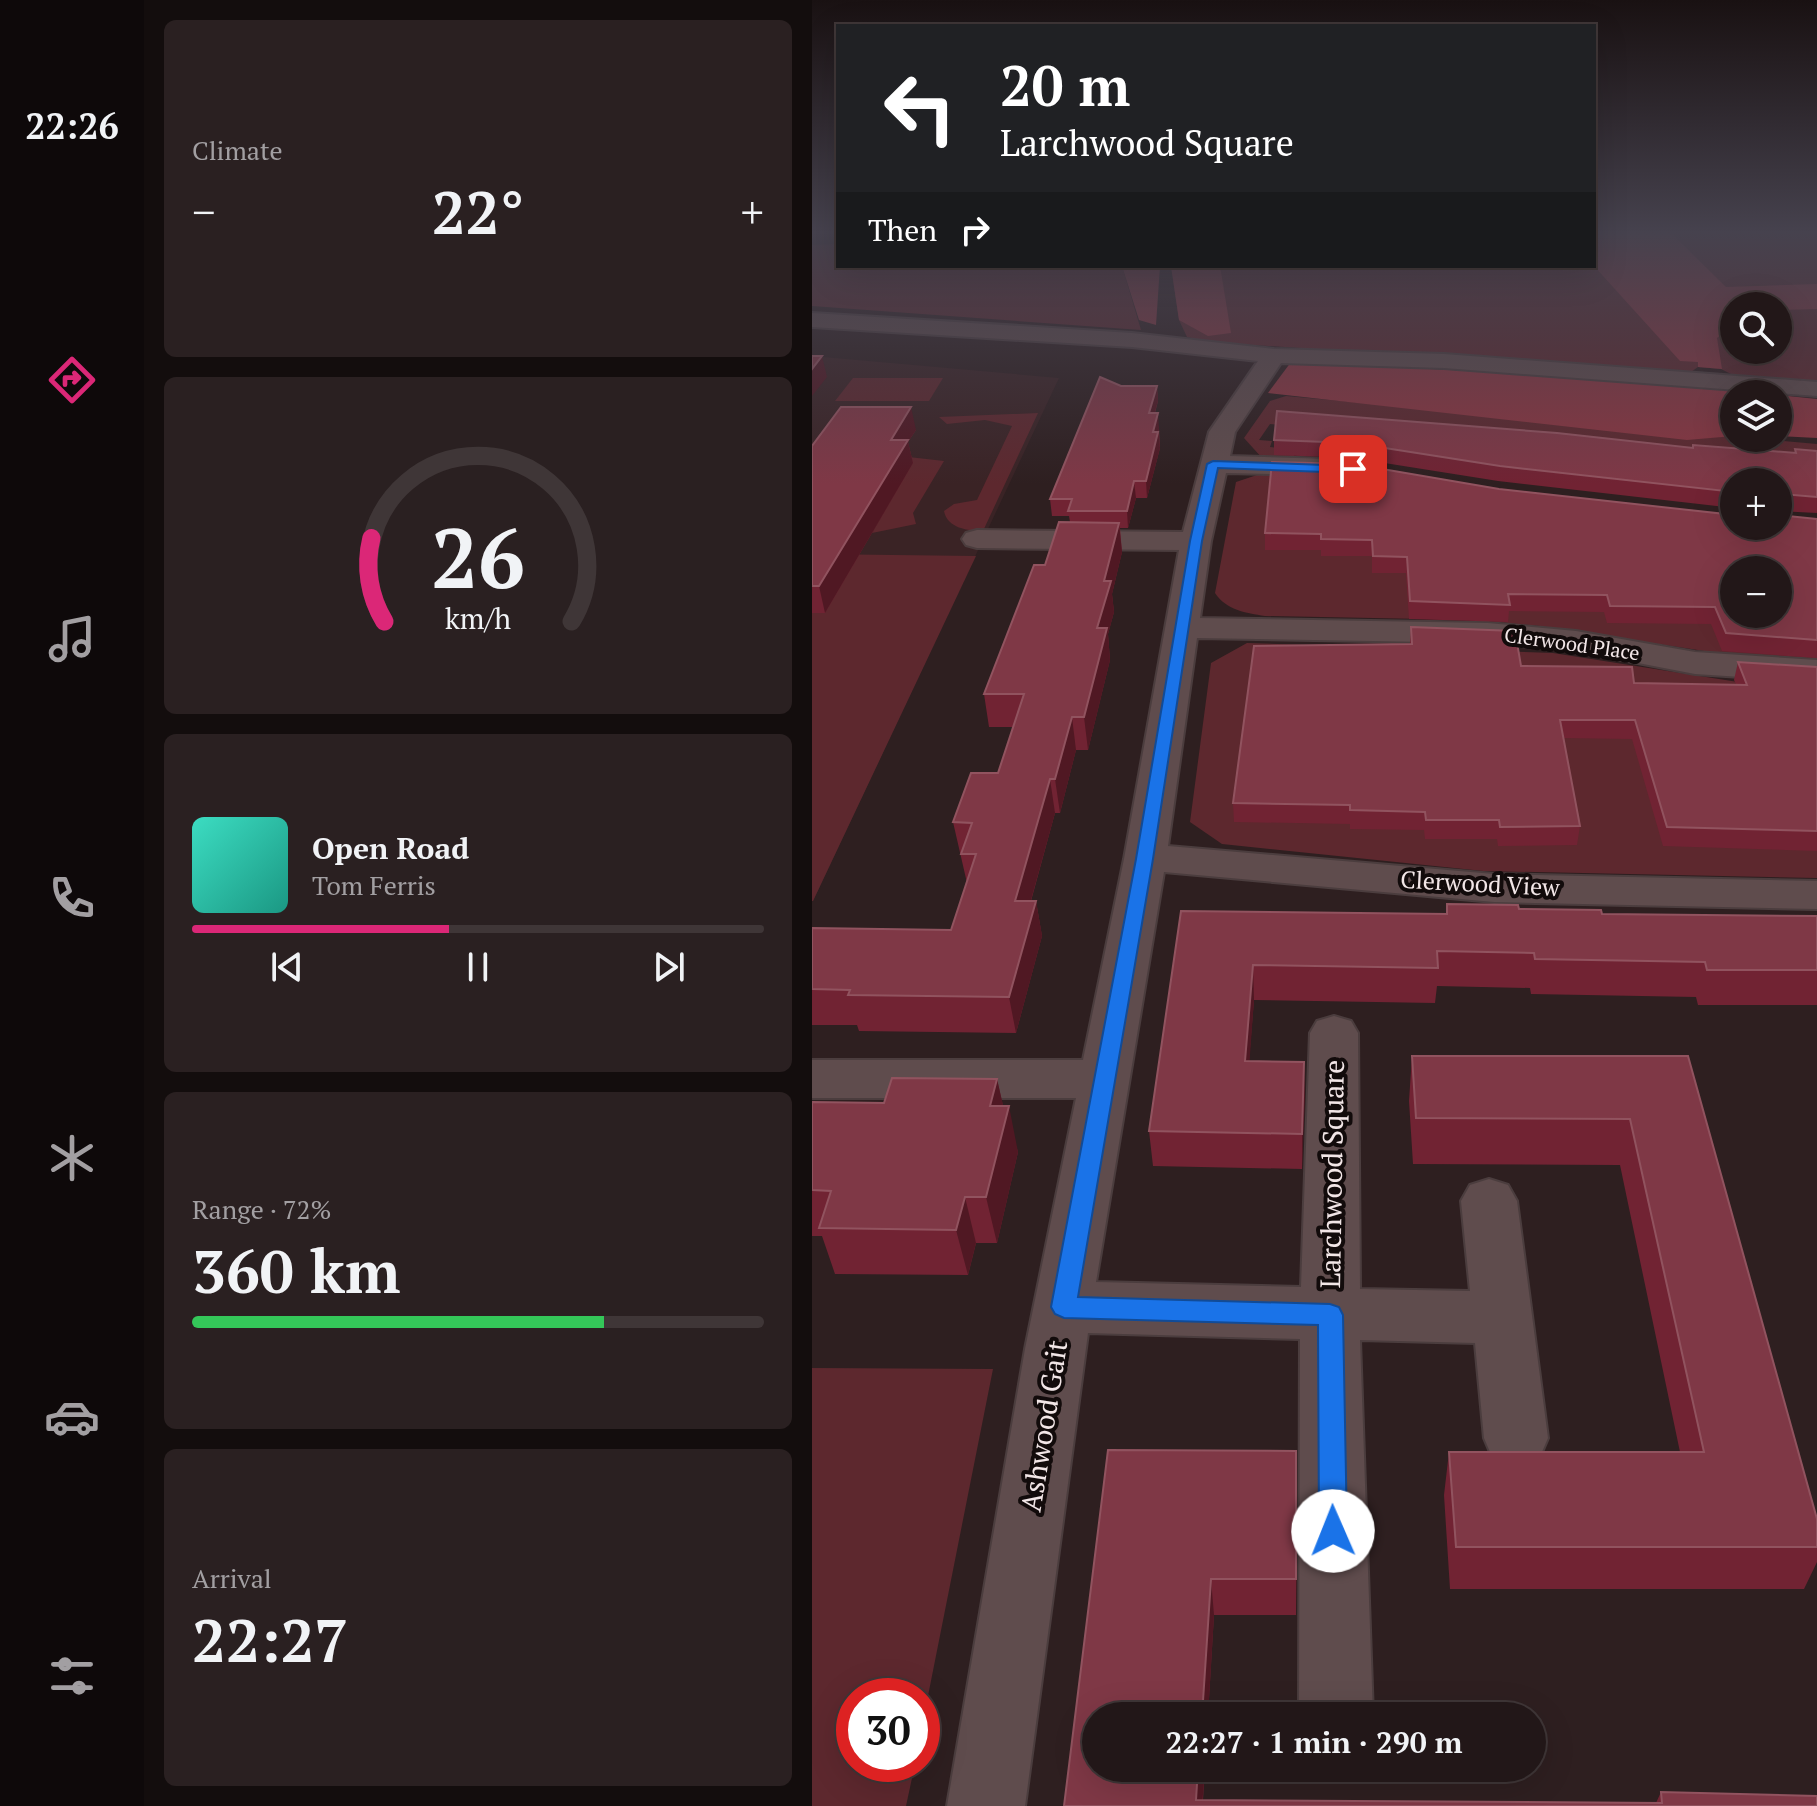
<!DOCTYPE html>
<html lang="en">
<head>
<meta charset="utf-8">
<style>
  :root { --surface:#221718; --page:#2a2021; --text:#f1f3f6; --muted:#a29fa2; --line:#3f3637; --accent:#db2777 }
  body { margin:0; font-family:"PT Serif",serif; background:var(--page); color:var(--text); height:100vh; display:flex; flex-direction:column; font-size:30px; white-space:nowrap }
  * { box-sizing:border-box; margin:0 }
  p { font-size:26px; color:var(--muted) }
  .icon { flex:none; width:44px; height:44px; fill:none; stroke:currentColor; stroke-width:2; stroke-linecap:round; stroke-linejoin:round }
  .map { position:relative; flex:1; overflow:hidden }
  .sheet { display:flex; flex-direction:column; gap:20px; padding:20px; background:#130d0d; width:668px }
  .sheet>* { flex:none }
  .banner { position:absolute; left:24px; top:24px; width:760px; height:244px; border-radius:0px; box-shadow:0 8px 32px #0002,0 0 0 2px var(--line); background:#202124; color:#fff; overflow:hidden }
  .controls { position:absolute; left:908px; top:292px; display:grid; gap:16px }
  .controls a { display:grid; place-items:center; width:72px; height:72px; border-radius:50%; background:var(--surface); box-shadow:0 8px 32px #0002,0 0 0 2px var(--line); font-size:40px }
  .speed { position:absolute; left:24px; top:1678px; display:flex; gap:16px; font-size:40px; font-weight:700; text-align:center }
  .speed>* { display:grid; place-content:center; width:104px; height:104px; border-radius:50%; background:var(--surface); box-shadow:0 8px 32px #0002,0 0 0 2px var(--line); line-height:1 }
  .speed .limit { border:12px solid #d22; background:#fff; color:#111 }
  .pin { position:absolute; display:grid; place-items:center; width:68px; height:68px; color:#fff; margin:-34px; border-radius:16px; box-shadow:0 4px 12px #0006 }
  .me { position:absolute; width:88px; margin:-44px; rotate:359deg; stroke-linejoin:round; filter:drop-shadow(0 0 6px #0008) }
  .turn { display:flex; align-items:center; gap:28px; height:168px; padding:0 32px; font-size:36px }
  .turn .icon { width:104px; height:104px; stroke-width:2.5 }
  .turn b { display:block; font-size:56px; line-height:68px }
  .then { display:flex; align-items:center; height:76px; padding:0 32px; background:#0003; gap:16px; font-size:30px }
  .big { font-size:60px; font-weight:700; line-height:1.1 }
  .sheet .widget { flex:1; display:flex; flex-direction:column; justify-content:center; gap:12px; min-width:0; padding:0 28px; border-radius:12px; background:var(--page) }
  .sheet .dial { align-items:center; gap:0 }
  .dial svg { height:208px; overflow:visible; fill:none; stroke:var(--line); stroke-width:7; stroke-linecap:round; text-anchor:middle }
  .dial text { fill:var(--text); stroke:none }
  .song { display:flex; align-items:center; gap:24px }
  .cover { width:96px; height:96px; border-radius:12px; background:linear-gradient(135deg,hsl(170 70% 55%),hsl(170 70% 35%)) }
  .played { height:8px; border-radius:4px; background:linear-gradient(90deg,var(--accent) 45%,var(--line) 45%) }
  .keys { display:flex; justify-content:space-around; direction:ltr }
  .heat { display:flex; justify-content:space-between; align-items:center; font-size:44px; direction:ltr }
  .charge { height:12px; border-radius:6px; background:linear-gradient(90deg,#34c759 72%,var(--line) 0) }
  .trip { position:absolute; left:270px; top:1702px; width:464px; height:80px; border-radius:40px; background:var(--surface); box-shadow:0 8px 32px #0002,0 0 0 2px var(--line); font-weight:700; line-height:80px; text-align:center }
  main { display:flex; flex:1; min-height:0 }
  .tab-bar { display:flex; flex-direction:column; width:144px; justify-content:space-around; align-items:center; background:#0e090a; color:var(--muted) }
  .tab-bar .icon { width:56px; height:56px }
  .tab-bar .on { color:var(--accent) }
  .tab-bar b { font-size:36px; color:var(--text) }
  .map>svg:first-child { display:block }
  .built { fill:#3a2325 }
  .green { fill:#5d282e; fill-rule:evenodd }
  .forest { fill:#8a3641 }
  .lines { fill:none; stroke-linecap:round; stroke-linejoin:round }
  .minor-casing { stroke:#4b3d3e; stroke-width:4 }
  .minor { fill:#5f4c4d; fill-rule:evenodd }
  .wall { fill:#712333 }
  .shaded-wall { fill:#501823 }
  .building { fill:#7f3846; stroke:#91535f; stroke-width:2; fill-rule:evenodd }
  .route { fill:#1a73e8; stroke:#114b97; stroke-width:2 }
  .labels { text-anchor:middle; stroke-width:8; stroke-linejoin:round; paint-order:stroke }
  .far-street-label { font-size:20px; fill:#f2e6e7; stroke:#120b0b }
  .street-label { font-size:24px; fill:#f2e6e7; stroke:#120b0b }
  .near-street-label { font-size:28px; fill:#f2e6e7; stroke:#120b0b }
</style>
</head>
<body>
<main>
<nav class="tab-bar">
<b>22:26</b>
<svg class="icon on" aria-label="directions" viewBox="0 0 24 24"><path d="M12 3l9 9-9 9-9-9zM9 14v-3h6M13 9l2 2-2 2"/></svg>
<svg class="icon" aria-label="music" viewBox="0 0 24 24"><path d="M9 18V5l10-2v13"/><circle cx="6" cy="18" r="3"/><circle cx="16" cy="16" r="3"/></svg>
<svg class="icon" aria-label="phone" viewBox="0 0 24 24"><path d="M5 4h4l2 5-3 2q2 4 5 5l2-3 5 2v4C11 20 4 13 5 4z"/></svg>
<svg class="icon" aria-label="climate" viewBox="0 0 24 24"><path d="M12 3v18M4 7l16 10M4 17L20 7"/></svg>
<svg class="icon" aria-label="car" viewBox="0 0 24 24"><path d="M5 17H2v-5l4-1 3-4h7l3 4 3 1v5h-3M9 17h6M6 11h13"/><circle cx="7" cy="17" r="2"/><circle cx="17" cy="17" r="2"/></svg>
<svg class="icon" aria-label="filters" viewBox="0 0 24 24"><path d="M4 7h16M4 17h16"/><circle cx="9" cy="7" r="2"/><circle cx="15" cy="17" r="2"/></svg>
</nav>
<section class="sheet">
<div class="widget"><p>Climate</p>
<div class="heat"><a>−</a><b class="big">22°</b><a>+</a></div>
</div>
<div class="widget dial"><svg viewBox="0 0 100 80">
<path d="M14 69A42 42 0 1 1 86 69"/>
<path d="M14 69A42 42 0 0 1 9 37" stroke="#db2777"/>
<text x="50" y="56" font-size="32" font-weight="700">26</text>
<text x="50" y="72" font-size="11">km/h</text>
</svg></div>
<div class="widget">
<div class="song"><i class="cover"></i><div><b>Open Road</b><p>Tom Ferris</p></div></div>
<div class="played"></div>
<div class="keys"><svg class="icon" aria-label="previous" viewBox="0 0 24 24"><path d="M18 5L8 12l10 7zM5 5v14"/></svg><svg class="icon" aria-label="pause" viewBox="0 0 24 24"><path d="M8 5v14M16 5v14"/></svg><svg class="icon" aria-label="next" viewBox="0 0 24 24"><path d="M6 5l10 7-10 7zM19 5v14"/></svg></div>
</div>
<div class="widget"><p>Range · 72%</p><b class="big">360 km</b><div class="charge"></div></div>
<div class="widget"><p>Arrival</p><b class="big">22:27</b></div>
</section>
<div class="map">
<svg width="1005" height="1806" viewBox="0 0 1005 1806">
  <rect width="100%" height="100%" fill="#2e1f20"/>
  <!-- built -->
  <path class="built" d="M0,356L247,378L1,901H0Z"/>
  <!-- green -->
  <g class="green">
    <path d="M782,231H1005V385L923,376L909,369L886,367L876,374L397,342L375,337L367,320L359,266H782ZM922,306H966V350H922Z"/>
    <path d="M26,244V266H310L329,330L0,306V245Z"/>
    <path d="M41,378H131L117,401H23Z"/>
    <path d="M474,396L1005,444V471L458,424L447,440L460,441L458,447L485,450L480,459H451L432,438L458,401Z"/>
    <path d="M226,413L171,531C156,531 135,528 132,511L142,504L165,500L200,426L173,420L135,424L127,417Z"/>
    <path d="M88,456L132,461L101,513L104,524L60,533L100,464Z"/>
    <path d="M451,473L504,474L700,503L1005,535V661L925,656L728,626L663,620L453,616C434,613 414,610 403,593L424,482ZM922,570H966V614H922Z"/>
    <path d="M0,554L164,556L1,901H0Z"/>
    <path d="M435,643L741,653L926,682L1005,687V878L671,871L410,844L378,822L399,663Z"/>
    <path d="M0,1368L181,1369L110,1726V1696H42V1764H103L94,1806H0Z"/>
  </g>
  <!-- forest -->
  <g class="forest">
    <path d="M782,231H857L914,287L1005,284V309L966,310V306H922V323L905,338L910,369L886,367V362L868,361L782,266Z"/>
    <path d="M310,266H348L344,325L327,320Z"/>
    <path d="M359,266H408L419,333L396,336L367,320Z"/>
    <path d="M479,362L798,378L957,394H922V436L875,440L456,393Z"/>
    <path d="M966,395L1005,399V438L966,436Z"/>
  </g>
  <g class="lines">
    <defs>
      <path id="minor" d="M0,313L320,333L462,349L632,354L1005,382V396L632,368L469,363L423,432L418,456L519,459L529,461L533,467L529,473L519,475L414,473L399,541L388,618L676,623L764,631L883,652L1005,660V682L883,674L764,651L676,643L385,638L356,846L682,874L1005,881V909L682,902L352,872L284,1282L489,1287L498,1033L505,1021L522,1016L539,1021L546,1033L548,1289L658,1291L649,1201L658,1185L677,1179L696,1185L705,1201L736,1438L727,1459L704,1468L681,1459L672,1438L663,1343L548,1340L561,1716H487L488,1339L276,1333L213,1806H135L213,1349L264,1098H0V1060H271L312,859L367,550L165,548L154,545L150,539L154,533L165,530L371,532L397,432L446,361L320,347L0,327Z"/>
    </defs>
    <!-- minor casing -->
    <use href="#minor" class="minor-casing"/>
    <!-- minor -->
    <use href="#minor" class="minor"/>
  </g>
  <!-- wall -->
  <g class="wall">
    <path d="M309,386H345L346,401L343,413L347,429L348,448L335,498H324L316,528H308L310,552L300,594L302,612L296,634L298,660L276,750H264L248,813H243L219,901H224L230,936L204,1033L47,1031L45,1025H0V928L139,930L155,883L141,822L186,773L202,727H177L172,694L233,565L258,522L257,516H240L238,499Z"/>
    <path d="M104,430L96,442L101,463L13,613H0V446Z"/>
    <path d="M462,440L880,448L983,453V449L1005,451V513L966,511V482H922V508L686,481L541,458L462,455Z"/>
    <path d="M687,489L922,515L1005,519V658L910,651L899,624L795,623L792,612L697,611L696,622L597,619L594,573H560V556H509V550H453V533Z"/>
    <path d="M599,627L709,666L822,683L924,684L922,680L926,662L1005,667V851L851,846L820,739L751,738L768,826L765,845L686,846L685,839H613L612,830L538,829V824L422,822L421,803L598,644Z"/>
    <path d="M635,904L790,914L1005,916V1005H886L884,997L719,994L718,988L625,986L623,1003L442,1000L437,1061L492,1062L490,1169L341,1166L337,1131L369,911L634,914Z"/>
    <path d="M600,1056H876L1005,1519V1562L992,1589H638L632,1495L637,1452H868L808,1165L601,1164L597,1101Z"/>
    <path d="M185,1079L191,1106L206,1152L185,1243H164L156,1275L23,1274L10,1236H0V1102L72,1103Z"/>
    <path d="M296,1450L485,1488L484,1615H402L396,1716H284V1768H393L391,1800L844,1803L849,1792L1005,1806H252Z"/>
  </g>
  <!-- shaded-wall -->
  <g class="shaded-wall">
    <path d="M10,356L15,377L0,396V369Z"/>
    <path d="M345,386L346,401L338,429L337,413Z"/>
    <path d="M99,407L104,430L96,442L101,463L13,613L7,586L79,440Z"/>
    <path d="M346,413L347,429L342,448L341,432Z"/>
    <path d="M346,432L348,448L335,498L334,481Z"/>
    <path d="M322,481L324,498L316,528L315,511Z"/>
    <path d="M307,523L310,552L300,594L302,612L296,634L298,660L276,750L272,717L292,581Z"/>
    <path d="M260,717L264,750L248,813L243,779Z"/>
    <path d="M238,779L243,813L209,936L203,901Z"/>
    <path d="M224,901L230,936L204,1033L197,997Z"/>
    <path d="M441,965L442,1000L435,1096L433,1061Z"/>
    <path d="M492,1062L493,1097L490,1169V1134Z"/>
    <path d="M185,1079L194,1118L197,1106L206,1152L185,1243L174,1197L178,1106Z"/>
    <path d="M153,1197L164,1243L156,1275L144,1230Z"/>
    <path d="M484,1451L485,1488L484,1615Z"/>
    <path d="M399,1579L402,1615L396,1716H390Z"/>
    <path d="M386,1768H393L390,1806L384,1800Z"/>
  </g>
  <!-- building -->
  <g class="building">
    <path d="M0,356H10L0,369Z"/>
    <path d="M288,377L309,386H345L337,413H346L341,432H346L334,481H322L315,511H256L260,499H238Z"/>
    <path d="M29,407H99L79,440H96L7,586H0V446Z"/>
    <path d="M465,411L745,433L881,448V445L984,453L983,449L1005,451V497L970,494L966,507V482H922V492L688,466L541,443L462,440Z"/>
    <path d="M460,462L541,464L687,489L922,515V526H966V515L1005,519V640L914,633L903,607L798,606L795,595L696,594L698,605L598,601L595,557L561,556L560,540L509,539V534L453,533ZM922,570H966V614H922Z"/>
    <path d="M247,522L307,523L292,581H299L285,628H295L272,717H260L243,779H238L203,901H224L197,997L36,995L38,990L0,989V928L139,930L164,854H149L160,823L141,822L159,773H186L212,694H172L222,565H233Z"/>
    <path d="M599,627L703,631L709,666L820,667L822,683L935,685L926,662L1005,667V831L855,827L823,720H748L768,826L688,827L687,820H614L613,812L538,810V805L421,803L442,646L600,644Z"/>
    <path d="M635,904L706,905L707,909L789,910L790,914L1005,916V970H895L893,962L723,959L722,953L625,951L626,968L441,965L433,1061L492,1062L490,1134L337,1131L369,911L635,914Z"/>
    <path d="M600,1056H876L1005,1519V1547H644L637,1452H892L818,1119L604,1118Z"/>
    <path d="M80,1078L185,1079L178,1106H197L174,1197H153L144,1230L7,1228L19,1191L0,1190V1102L72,1103Z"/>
    <path d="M296,1450L484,1451V1579H399L390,1716H284V1768H386L384,1800L850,1803L849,1792L1005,1796V1806H252Z"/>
  </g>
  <!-- sky -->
  <linearGradient id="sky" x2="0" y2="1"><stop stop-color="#191112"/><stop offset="0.48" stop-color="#46424e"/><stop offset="1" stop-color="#46424e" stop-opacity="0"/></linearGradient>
  <rect width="1005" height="484" fill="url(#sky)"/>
  <!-- route -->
  <path class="route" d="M401,461L541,466L547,469L541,473L406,468L390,541L341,859L266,1297L518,1304L527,1307L531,1315L535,1531L531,1541L521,1545L512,1541L507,1531L506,1325L252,1318L243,1314L239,1307L324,859L378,541L395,464Z"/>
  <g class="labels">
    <!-- far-street labels -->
    <g class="far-street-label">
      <text transform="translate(760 644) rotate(8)" y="7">Clerwood Place</text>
    </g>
    <!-- street labels -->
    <g class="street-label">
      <text transform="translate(668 884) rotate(3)" y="8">Clerwood View</text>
    </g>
    <!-- near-street labels -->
    <g class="near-street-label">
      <text transform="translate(520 1174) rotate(-89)" y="10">Larchwood Square</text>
      <text transform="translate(232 1426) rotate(-81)" y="10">Ashwood Gait</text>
    </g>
  </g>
</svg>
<div class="controls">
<a><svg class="icon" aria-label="search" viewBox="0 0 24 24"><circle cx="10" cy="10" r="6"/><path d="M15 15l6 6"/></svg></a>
<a><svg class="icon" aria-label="layers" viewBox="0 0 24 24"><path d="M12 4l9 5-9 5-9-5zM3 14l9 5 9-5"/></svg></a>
<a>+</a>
<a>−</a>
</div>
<div class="speed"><div class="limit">30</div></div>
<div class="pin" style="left:541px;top:469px;background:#d93025"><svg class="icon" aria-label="arrive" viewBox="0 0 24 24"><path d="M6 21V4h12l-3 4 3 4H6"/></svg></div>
<svg class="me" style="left:521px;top:1531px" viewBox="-20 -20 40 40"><circle r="19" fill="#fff"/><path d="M0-13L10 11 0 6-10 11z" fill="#1a73e8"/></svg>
<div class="trip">22:27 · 1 min · 290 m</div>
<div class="banner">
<div class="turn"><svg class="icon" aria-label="left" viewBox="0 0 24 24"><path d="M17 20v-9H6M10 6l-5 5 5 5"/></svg><div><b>20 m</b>Larchwood Square</div></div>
<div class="then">Then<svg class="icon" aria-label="right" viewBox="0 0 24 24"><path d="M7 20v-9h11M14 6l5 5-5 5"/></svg></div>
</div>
</div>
</main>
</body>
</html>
